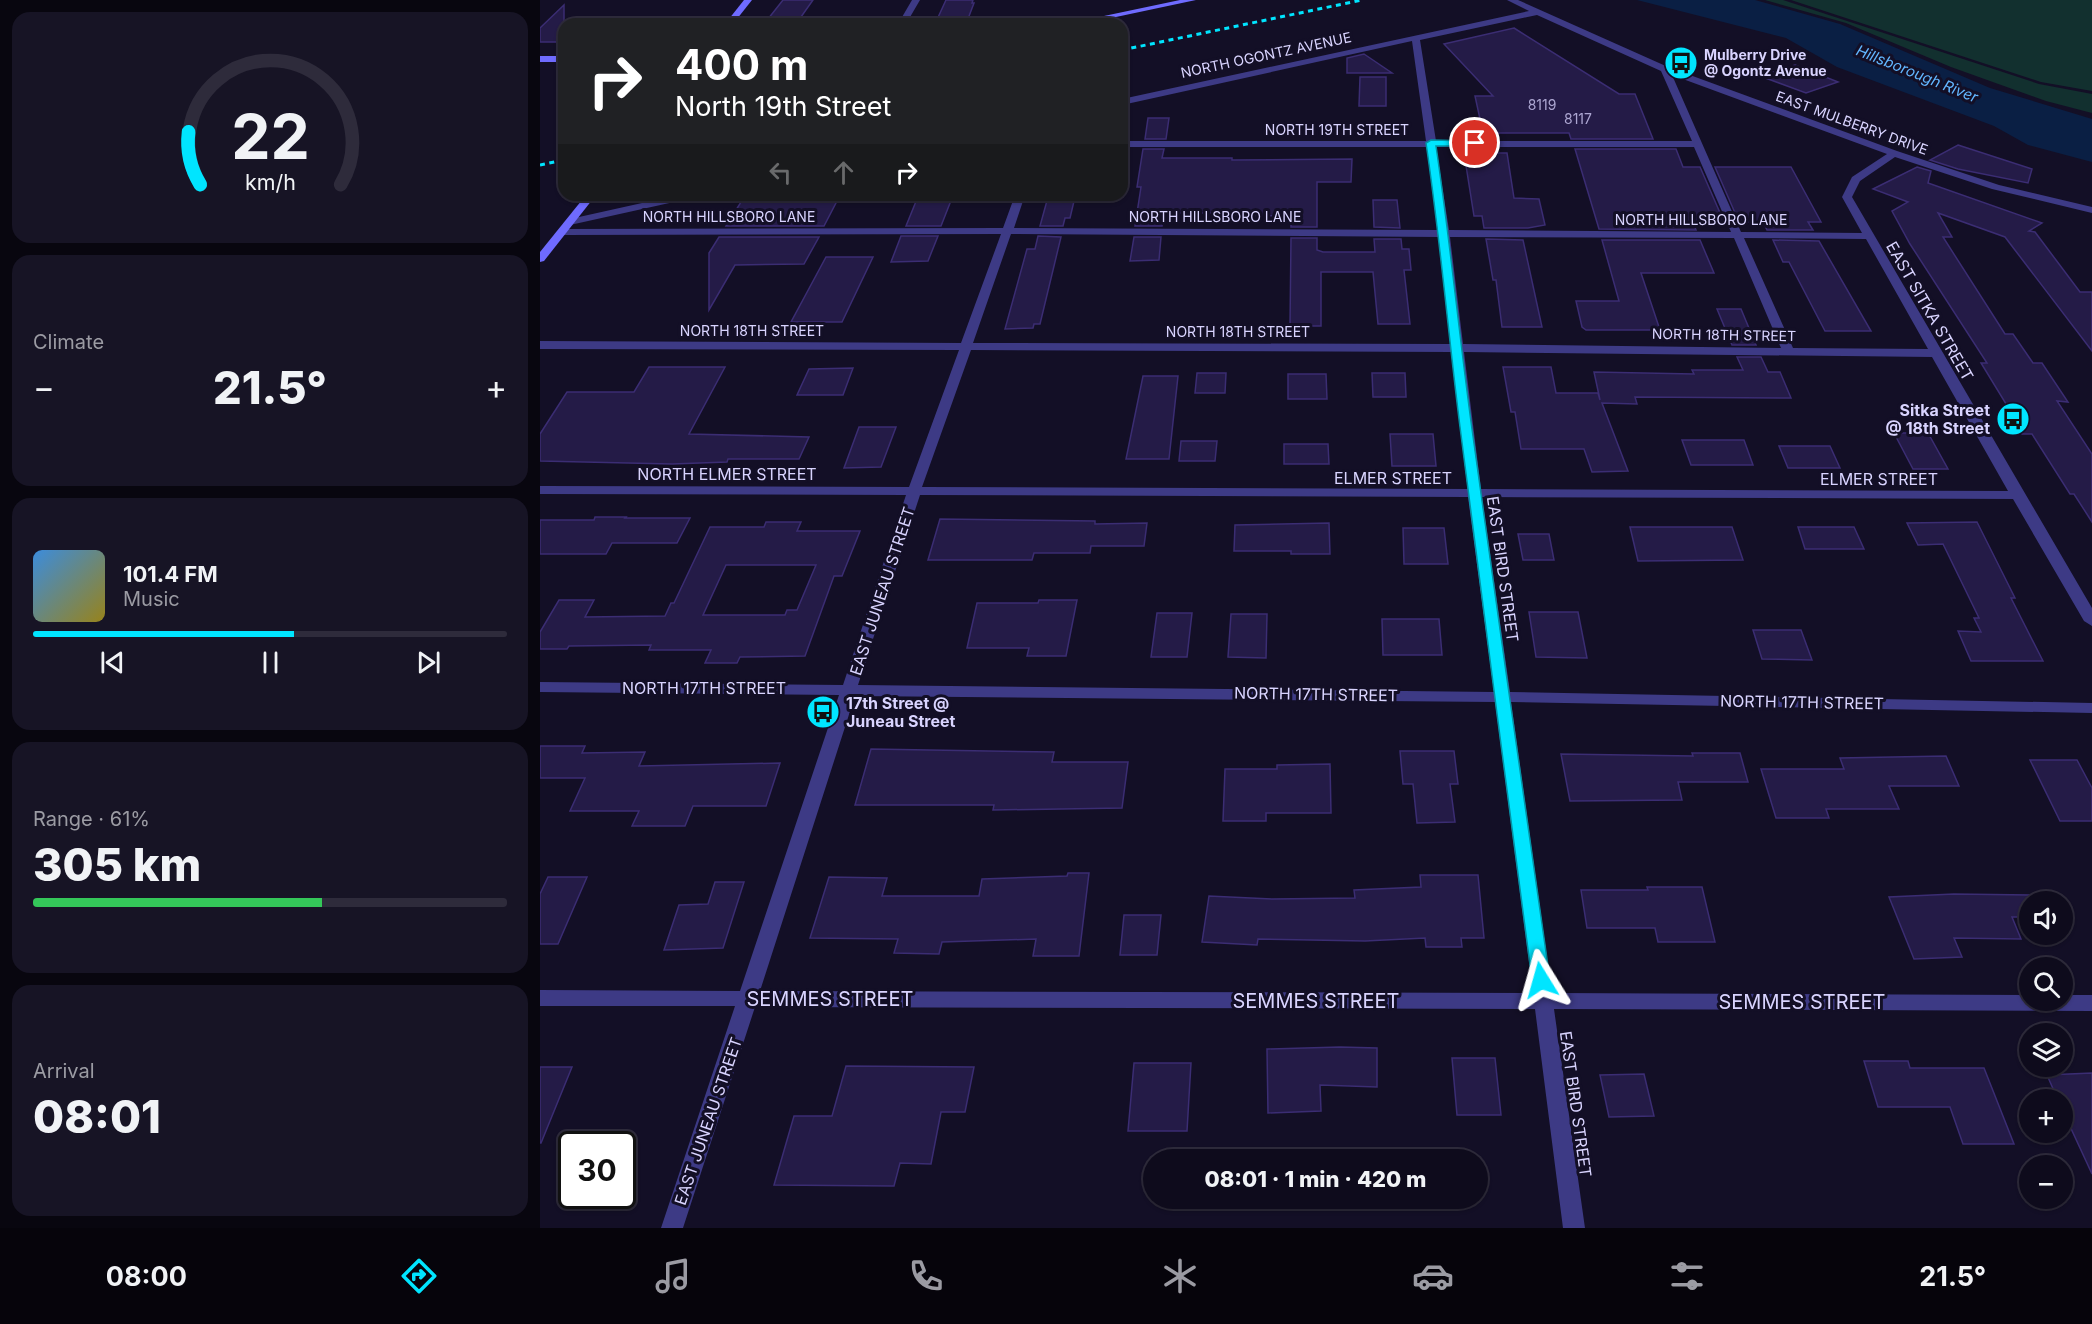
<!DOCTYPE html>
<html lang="en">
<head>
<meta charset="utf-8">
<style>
  :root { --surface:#0e0b1c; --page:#171425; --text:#f1f3f6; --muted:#9b9ba3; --line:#2e2b3b; --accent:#00e5ff }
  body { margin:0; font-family:Inter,sans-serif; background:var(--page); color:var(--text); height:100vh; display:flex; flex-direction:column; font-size:22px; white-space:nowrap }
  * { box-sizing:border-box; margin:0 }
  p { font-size:20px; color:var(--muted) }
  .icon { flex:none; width:33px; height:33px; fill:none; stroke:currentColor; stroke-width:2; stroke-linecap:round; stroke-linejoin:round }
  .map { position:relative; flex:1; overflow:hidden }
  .drawer { display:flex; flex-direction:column; gap:12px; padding:12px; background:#08060f; width:540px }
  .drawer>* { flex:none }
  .hud { position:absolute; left:18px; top:18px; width:570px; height:183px; border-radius:18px; box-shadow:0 2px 4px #0004,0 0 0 2px var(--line); background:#202124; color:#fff; overflow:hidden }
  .buttons { position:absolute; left:1479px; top:891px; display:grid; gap:12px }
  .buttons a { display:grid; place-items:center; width:54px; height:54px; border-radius:50%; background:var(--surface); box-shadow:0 2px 4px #0004,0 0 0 2px var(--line); font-size:30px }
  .speed { position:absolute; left:18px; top:1131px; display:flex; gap:12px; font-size:30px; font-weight:700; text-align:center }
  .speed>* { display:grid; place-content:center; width:78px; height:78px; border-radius:50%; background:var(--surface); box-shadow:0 2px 4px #0004,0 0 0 2px var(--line); line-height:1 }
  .speed .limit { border:3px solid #111; border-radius:9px; background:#fff; color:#111 }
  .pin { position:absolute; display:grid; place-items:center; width:51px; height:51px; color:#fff; margin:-26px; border:3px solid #fff; border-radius:50%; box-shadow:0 2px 6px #0007 }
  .me { position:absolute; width:66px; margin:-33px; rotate:352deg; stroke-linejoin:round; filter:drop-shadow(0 0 4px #0008) }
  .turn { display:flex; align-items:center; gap:21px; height:126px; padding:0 18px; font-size:27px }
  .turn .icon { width:78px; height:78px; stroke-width:2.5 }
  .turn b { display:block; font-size:42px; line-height:51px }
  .lanes { display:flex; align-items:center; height:57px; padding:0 18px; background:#0003; justify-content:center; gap:30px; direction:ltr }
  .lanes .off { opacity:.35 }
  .big { font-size:45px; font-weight:800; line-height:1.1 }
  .drawer .card { flex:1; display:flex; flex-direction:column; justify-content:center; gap:9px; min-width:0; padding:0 21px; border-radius:18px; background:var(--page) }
  .drawer .dial { align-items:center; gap:0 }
  .dial svg { height:156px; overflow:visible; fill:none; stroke:var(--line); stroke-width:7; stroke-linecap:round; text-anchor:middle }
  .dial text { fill:var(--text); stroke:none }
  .song { display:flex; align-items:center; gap:18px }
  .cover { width:72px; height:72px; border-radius:9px; background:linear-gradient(135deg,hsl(210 70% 55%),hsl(50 70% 35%)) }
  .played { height:6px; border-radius:3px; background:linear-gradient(90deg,var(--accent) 55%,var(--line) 55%) }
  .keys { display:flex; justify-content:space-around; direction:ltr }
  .heat { display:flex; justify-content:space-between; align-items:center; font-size:33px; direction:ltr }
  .charge { height:9px; border-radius:4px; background:linear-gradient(90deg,#34c759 61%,var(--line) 0) }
  .trip { position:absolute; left:603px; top:1149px; width:345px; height:60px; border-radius:30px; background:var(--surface); box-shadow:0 2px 4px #0004,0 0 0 2px var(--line); font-weight:800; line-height:60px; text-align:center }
  .menu { display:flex; height:96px; justify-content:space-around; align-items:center; background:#06040b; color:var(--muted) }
  .menu .icon { width:42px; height:42px }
  .menu .on { color:var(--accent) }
  .menu b { font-size:27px; color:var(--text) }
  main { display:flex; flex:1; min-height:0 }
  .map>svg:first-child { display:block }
  .green { fill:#12302f }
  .water { fill:#0a1f44 }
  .building { fill:#241b47; stroke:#3b2d73; stroke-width:1.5; fill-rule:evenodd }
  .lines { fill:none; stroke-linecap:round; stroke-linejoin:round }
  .street { fill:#3d3a85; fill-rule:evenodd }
  .secondary { fill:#6f6bff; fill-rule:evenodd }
  .rail { stroke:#00e5ff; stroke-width:3; stroke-dasharray:5 4.5; stroke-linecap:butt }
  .route { fill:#00e5ff; stroke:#0095a6; stroke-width:1.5 }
  .labels { text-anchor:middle; stroke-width:6; stroke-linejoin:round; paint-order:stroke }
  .far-street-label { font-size:14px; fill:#d9d4ff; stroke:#130f26 }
  .far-poi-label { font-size:14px; font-weight:bold; fill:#d9d4ff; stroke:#130f26; text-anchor:start }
  .number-label { font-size:14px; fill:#aca6d1 }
  .far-water-label { font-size:15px; font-style:italic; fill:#62b6ff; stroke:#130f26 }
  .street-label { font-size:16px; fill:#d9d4ff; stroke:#130f26 }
  .poi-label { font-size:16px; font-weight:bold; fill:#d9d4ff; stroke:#130f26; text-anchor:end }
  .near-street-label { font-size:20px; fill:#d9d4ff; stroke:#130f26 }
</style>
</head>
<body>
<main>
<section class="drawer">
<div class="card dial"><svg viewBox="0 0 100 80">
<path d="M14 69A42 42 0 1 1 86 69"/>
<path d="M14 69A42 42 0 0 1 8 42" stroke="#00e5ff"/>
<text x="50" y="56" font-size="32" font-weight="700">22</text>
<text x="50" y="72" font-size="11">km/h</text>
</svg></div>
<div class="card"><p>Climate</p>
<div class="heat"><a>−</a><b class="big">21.5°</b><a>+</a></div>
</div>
<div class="card">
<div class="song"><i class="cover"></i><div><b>101.4 FM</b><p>Music</p></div></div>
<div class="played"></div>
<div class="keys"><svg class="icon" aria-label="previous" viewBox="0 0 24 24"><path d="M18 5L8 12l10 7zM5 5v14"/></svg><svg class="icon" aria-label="pause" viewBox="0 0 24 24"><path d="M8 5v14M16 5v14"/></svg><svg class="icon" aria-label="next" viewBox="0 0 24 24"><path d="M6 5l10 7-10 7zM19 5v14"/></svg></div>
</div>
<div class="card"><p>Range · 61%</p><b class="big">305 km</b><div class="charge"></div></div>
<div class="card"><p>Arrival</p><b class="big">08:01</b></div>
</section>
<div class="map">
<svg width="1552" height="1228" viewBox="0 0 1552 1228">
  <rect width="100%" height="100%" fill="#130f26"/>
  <!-- green -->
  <g class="green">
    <path d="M1225,0H1243L1499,84L1552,94V113L1506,101L1411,67L1306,23Z"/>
    <path d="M1251,0H1552V91L1501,82Z"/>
  </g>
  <!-- water -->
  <path class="water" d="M1097,0H1215L1300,24L1450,88L1552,119V162L1488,145L1454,126L1297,67L1246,38Z"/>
  <!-- building -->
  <g class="building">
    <path d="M243,0H273L256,24H224Z"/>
    <path d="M406,0H433L432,3H434L426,24H395Z"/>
    <path d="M24,5V42H0V28Z"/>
    <path d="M974,28L1079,94H1095L1113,139H1031L1029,133H943L935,96H953L904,44Z"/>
    <path d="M824,54L852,73H807V58Z"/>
    <path d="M1255,65L1298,82L1266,93L1220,76Z"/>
    <path d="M820,77H846V106H819Z"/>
    <path d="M608,118H629L626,139H605Z"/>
    <path d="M1418,145L1492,169L1488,183L1418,169L1390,160Z"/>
    <path d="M603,149H624L622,158H692V160L812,159L811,182H777V227H751V216L683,215V213H623L622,226H595L601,187H597Z"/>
    <path d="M1035,149H1136L1143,167H1160L1184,222H1153L1156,230L1059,229Z"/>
    <path d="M924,153H967L974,198L999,199L1005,225L988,228H944L942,216H934Z"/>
    <path d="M1175,167H1251L1281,222H1268L1273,230H1227L1223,222H1199Z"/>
    <path d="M1377,167L1391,171L1388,183L1502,223L1489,231L1495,232L1540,292H1552V351L1465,237L1398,213L1412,237H1403L1465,334H1473L1493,363H1502L1528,402L1517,401L1552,454V522L1534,494H1530L1492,434H1482L1468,412H1471L1441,363H1447L1370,244L1352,211L1368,202L1333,189Z"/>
    <path d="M248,195H273L270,201H297L284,226H186L201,202H244Z"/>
    <path d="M508,197H535L530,218H525L523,226H500Z"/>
    <path d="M386,198H412L401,226H366L377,199Z"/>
    <path d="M833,200H857L860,228L834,227Z"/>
    <path d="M361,236H398L388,261L351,262Z"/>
    <path d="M498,236L521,237L500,324H494L493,328L465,329L487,249H495Z"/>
    <path d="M179,237H279L264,264L195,265L169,310V253Z"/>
    <path d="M594,237H621L619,260L590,261Z"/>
    <path d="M751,238H777V250L783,252H835L834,239H861L862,249H869L871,270H864L870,324H838L833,272H781V326H750Z"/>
    <path d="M946,239L983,240L1002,327H962L956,280H953Z"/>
    <path d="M1062,240H1160L1174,273H1101L1120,330H1046L1042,327L1036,301H1079Z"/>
    <path d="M1233,240L1279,241L1331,331H1285L1249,262H1243Z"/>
    <path d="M286,257H333L302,322H251Z"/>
    <path d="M1177,309H1201L1216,345H1192Z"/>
    <path d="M1197,357H1221L1228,372H1240L1251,398L1095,397L1097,404L1062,403L1088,471L1052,472L1044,449H981L975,412H971L963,367H1011L1016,393H1058L1060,400L1054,372L1154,374L1152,370H1203Z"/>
    <path d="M109,367H185L149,434L269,437L259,459H188L187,462L132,464L0,461V434L27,392H94Z"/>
    <path d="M313,368L303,395H257L269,369Z"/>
    <path d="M657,373H686L685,393H655Z"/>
    <path d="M832,373H865L866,397H833Z"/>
    <path d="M748,374H786L787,399H748Z"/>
    <path d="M603,376H638L629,459H586Z"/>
    <path d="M319,427H356L341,467L304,468Z"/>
    <path d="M1354,433H1388L1408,469H1373Z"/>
    <path d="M850,434H893L896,466H852Z"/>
    <path d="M1142,440H1204L1213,465H1151Z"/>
    <path d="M641,441H677L675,461H639Z"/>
    <path d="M744,444H788L789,464H744Z"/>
    <path d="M1239,446H1290L1300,468H1248Z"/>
    <path d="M55,517H86L85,518H150L137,543H72L66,554H0V520H54Z"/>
    <path d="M400,519L555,521V524L607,523L604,546H551L550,553H494L492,560H388Z"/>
    <path d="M226,522H261L257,531H320L302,576H294L265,656L200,657L197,663H165L171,650H109L111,645L29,646L27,649H0V632L19,600H54L45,617L125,616L131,603H134L170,527H224ZM186,565H276L257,610H247L245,615H163Z"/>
    <path d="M1437,522L1475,598H1471L1503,661H1431L1418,631L1441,632L1434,618H1439L1403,544L1378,545L1367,523Z"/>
    <path d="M789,523L790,554H751V551H694L695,525Z"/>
    <path d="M1090,527H1192L1203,560L1098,561Z"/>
    <path d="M1258,527H1314L1324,549H1265Z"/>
    <path d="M863,528H904L908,564H864Z"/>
    <path d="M978,534H1009L1014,560H983Z"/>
    <path d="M499,600H537L526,656H487L489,648H427L437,603H498Z"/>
    <path d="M989,612H1038L1047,658L996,657Z"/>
    <path d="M617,613H652L647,657H611Z"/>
    <path d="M691,614H727L726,658L688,657Z"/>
    <path d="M842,619H899L902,655H843Z"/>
    <path d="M1213,630H1261L1272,660L1222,659Z"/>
    <path d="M0,746H45L42,753L105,752L99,766L240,763L226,806H153L145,826H92L99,811H30L45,778H0Z"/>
    <path d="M331,749L514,752L512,762H588L582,808L453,810L454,805H315Z"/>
    <path d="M860,751H914L918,784H910L915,822L877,823L873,784H863Z"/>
    <path d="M1152,753H1200L1208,782H1138L1142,800L1030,801L1021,754L1153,756Z"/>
    <path d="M1406,756L1419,786H1349L1359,809H1286L1289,818H1236L1221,769H1304L1300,758Z"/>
    <path d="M1490,760H1537L1552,788V821H1520Z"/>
    <path d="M790,764L791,813H726V821H683L685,769H737V765Z"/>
    <path d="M528,873H549L539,956H493L496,939L402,942L399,954L354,953L358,939L270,938L289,877L347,878L342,896H439L442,879L527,876Z"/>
    <path d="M880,875H938L944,938H921L922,947H886L885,938L825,941L718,939L717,945L662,942L669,896L732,899L815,898L814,890L881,887Z"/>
    <path d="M8,877H47L18,944H0V894Z"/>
    <path d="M175,882H204L183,948L124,950L139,905L168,904Z"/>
    <path d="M1107,887H1162L1175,942H1118L1115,928H1047L1041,890H1108Z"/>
    <path d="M1414,894L1490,895V917H1472L1481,939L1414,938L1422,957L1374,959L1349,897Z"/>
    <path d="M584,915H621L617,955H580Z"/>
    <path d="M800,1047L837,1048V1087L780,1085L781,1111L728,1113L727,1049Z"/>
    <path d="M912,1058H955L961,1115H917Z"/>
    <path d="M1324,1061H1368L1370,1068H1444L1474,1144H1423L1410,1107H1338Z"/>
    <path d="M594,1063H651L647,1131H588Z"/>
    <path d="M306,1066L434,1067L425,1112H401L391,1164L360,1163L354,1186L234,1185L254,1116H292Z"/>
    <path d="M0,1067H32L1,1143H0Z"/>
    <path d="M1552,1073V1174L1522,1109V1100H1518L1507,1075Z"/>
    <path d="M1104,1074L1114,1116L1069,1117L1060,1075Z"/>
  </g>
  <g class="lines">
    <!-- street -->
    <g class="street">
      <path d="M372,0H380L366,24H358Z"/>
      <path d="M967,0H978L1128,67L1357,151L1459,185L1552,207V213L1452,189L1355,157L1320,181L1312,197L1552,608V626L1544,621L1473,499L942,497L970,692L1552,703V713L971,702L1012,993L1490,995V1000H1522V995H1552V1011L1014,1009L1045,1228H1023L995,1009L215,1007L143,1228H121L195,1006H0V990L200,991L299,695L0,692V682L303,685L366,495L0,494V486L369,487L419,350L0,349V341L421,343L461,234L22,235L17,232L22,229L463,228L475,195H485L474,228L898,230L887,147H582V141H886L872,41L582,105V99L989,11ZM997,15L1121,71L1152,141H896L880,40ZM1132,75L1347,154L1312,177L1302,197L1322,233L1201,232ZM896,147H1154L1191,232L909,230ZM471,234L899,237L911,344L433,343ZM910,237L1194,238L1241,348L923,344ZM1204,238L1326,239L1388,349L1253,348ZM431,350L912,352L928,489L382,487ZM924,352L1392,357L1468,491L941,489ZM380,495L928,497L954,692L318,685ZM315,696L955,702L993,993L220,991Z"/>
      <path d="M138,195H157L152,198L30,225L25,222L30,219Z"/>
    </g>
    <!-- secondary -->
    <g class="secondary">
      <path d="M204,0H212L193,24H185Z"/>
      <path d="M640,0H656L543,24H526Z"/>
      <rect x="0" y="56" width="24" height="6"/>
      <path d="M46,195H56L4,261L0,262V252Z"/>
    </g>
    <!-- rail -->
    <g class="rail">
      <path d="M582,50L822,0"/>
      <path d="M0,165L24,160"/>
    </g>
  </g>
  <!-- route -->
  <path class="route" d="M891,140L935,141L939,143L935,146H896C910,240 919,334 932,429C957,613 984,796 1010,980L1007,985L1001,987L995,985L992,980C968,796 943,611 920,427C908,332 900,237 886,143Z"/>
  <!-- icons -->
  <defs>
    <symbol id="bus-disc" viewBox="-11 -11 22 22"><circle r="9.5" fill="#00e5ff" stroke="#130f26"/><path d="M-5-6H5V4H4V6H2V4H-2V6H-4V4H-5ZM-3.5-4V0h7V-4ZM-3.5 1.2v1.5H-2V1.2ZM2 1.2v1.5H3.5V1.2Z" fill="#111"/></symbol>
  </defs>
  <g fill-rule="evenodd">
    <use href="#bus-disc" x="1122" y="44" width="38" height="38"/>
    <use href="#bus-disc" x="1454" y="400" width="38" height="38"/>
    <use href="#bus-disc" x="264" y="693" width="38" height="38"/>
  </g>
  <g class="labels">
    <!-- far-street labels -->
    <g class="far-street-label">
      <text transform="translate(726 55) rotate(-12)" y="5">NORTH OGONTZ AVENUE</text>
      <text transform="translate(1312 123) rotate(20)" y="5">EAST MULBERRY DRIVE</text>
      <text x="797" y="135">NORTH 19TH STREET</text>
      <text x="189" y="222">NORTH HILLSBORO LANE</text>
      <text x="675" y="222">NORTH HILLSBORO LANE</text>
      <text x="1161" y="225">NORTH HILLSBORO LANE</text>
      <text x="212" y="336">NORTH 18TH STREET</text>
      <text x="698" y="337">NORTH 18TH STREET</text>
      <text transform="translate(1184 335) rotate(1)" y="5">NORTH 18TH STREET</text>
    </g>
    <!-- far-poi labels -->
    <g class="far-poi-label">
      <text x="1164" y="60">Mulberry Drive<tspan x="1164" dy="16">@ Ogontz Avenue</tspan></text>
    </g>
    <!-- number labels -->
    <g class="number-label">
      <text x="1002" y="110">8119</text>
      <text x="1038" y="124">8117</text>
    </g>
    <!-- far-water labels -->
    <g class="far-water-label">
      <text transform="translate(1377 74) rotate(22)" y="5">Hillsborough River</text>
    </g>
    <!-- street labels -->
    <g class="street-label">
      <text transform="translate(1390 311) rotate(60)" y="6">EAST SITKA STREET</text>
      <text x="187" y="480">NORTH ELMER STREET</text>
      <text x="853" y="484">ELMER STREET</text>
      <text x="1339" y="485">ELMER STREET</text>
      <text transform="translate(963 569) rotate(82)" y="6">EAST BIRD STREET</text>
      <text transform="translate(342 591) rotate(-72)" y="6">EAST JUNEAU STREET</text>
      <text x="164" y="694">NORTH 17TH STREET</text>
      <text transform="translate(776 694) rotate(1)" y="6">NORTH 17TH STREET</text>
      <text transform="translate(1262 702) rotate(1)" y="6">NORTH 17TH STREET</text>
      <text transform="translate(1036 1104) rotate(82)" y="6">EAST BIRD STREET</text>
      <text transform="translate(168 1121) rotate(-71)" y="6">EAST JUNEAU STREET</text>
    </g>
    <!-- poi labels -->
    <g class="poi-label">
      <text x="1450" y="416">Sitka Street<tspan x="1450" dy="18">@ 18th Street</tspan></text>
      <text x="306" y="709" text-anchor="start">17th Street @<tspan x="306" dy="18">Juneau Street</tspan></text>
    </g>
    <!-- near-street labels -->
    <g class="near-street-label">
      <text x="290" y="1006">SEMMES STREET</text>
      <text x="776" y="1008">SEMMES STREET</text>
      <text x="1262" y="1009">SEMMES STREET</text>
    </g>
  </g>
</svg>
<div class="buttons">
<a><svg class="icon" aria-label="sound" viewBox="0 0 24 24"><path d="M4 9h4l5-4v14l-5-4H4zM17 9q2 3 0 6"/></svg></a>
<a><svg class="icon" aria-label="search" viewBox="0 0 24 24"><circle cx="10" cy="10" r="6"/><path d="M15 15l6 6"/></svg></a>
<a><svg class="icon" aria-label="layers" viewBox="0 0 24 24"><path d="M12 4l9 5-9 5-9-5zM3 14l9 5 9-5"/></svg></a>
<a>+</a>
<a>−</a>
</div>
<div class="speed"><div class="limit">30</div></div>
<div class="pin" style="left:935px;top:143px;background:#d93025"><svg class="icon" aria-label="arrive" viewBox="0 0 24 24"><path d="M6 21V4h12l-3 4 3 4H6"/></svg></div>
<svg class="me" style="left:1001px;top:980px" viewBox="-20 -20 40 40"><path d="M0-17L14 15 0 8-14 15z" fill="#00e5ff" stroke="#fff" stroke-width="4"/></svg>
<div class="trip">08:01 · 1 min · 420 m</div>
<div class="hud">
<div class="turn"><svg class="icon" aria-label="right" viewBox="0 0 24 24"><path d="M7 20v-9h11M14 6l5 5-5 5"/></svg><div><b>400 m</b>North 19th Street</div></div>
<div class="lanes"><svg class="icon off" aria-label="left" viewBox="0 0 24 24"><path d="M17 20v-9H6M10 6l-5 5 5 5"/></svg><svg class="icon off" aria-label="ahead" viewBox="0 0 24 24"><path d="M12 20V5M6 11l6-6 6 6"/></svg><svg class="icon" aria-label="right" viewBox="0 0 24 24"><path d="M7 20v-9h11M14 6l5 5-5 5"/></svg></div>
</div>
</div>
</main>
<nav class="menu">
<b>08:00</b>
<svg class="icon on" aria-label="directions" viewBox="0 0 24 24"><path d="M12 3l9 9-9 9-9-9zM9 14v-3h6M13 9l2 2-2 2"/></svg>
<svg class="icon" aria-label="music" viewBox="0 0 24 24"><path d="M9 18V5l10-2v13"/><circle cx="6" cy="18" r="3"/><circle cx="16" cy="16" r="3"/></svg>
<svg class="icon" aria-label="phone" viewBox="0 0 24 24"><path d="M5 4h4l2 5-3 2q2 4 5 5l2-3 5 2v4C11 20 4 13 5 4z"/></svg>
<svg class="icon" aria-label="climate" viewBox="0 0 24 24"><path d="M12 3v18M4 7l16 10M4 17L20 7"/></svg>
<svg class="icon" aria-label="car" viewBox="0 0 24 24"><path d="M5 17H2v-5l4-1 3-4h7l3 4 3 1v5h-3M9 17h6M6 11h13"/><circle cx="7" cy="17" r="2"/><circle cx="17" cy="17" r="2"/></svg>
<svg class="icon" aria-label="filters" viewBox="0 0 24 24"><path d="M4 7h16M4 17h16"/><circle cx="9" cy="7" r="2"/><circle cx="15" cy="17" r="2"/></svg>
<b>21.5°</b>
</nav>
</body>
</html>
